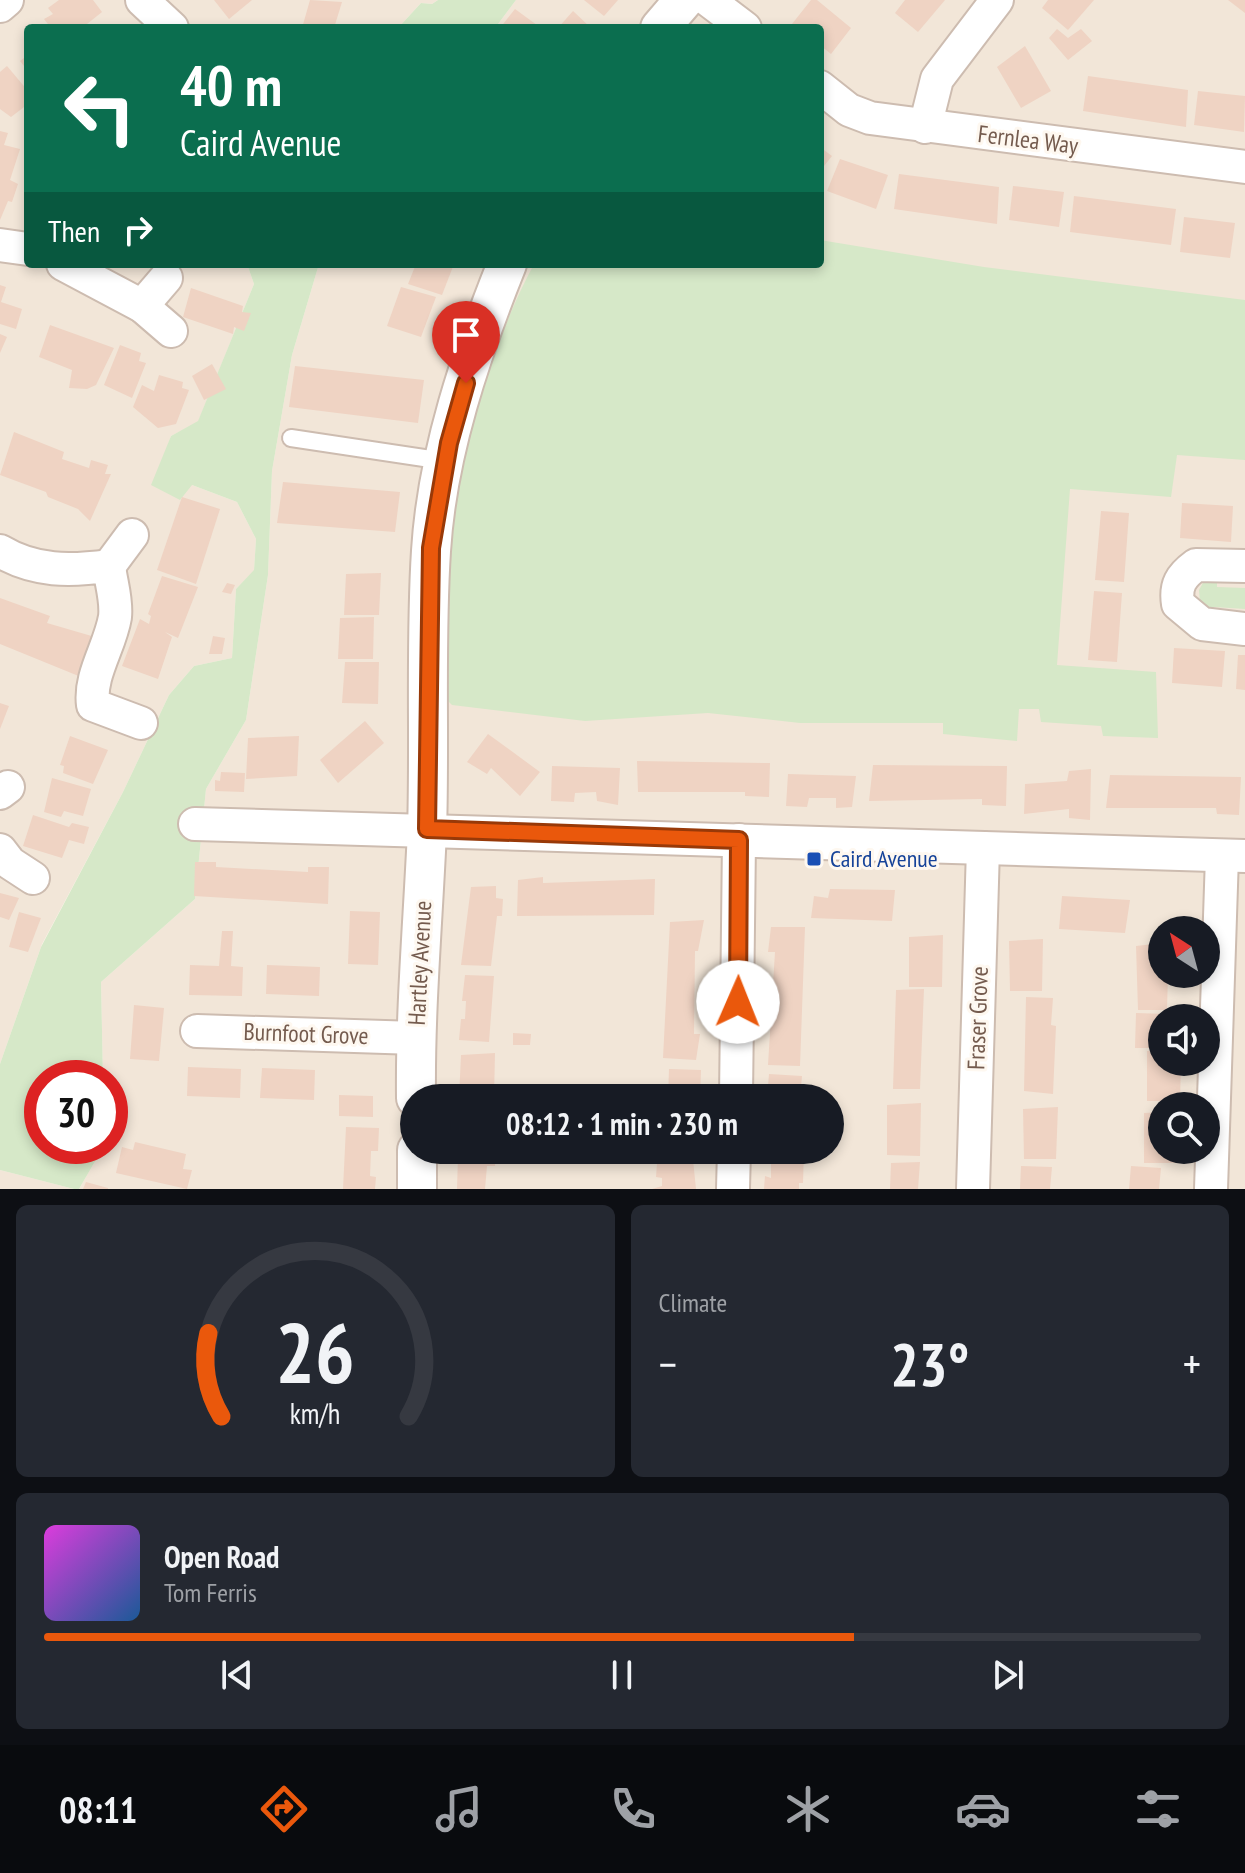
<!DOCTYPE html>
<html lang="en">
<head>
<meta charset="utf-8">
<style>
  :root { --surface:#171b24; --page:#242831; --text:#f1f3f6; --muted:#9ea1a6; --line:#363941; --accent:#ea580c }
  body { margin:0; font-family:"PT Sans Narrow",sans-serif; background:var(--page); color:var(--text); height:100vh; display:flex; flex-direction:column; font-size:30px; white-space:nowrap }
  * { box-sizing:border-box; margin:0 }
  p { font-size:26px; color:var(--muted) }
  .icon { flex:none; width:44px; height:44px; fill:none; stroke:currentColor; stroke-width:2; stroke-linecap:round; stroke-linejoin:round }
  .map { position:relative; height:1189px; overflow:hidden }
  .drawer { display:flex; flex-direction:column; gap:16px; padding:16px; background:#0d0f14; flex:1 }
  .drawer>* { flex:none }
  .banner { position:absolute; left:24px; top:24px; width:800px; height:244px; border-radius:8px; box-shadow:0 4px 12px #0003; background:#0b6e4f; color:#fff; overflow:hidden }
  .needle { width:52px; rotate:324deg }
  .buttons { position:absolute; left:1148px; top:916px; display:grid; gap:16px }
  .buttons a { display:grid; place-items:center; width:72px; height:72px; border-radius:50%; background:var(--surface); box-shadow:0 4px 12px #0003; font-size:40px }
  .speed { position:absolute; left:24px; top:1060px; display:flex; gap:16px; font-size:40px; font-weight:700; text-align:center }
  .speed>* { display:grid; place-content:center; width:104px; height:104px; border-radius:50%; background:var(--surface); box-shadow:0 4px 12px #0003; line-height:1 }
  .speed .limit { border:12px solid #d22; background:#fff; color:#111 }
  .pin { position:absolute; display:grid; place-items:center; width:68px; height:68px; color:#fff; margin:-82px -34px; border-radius:50% 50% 50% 0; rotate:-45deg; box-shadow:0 0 8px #0007 }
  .pin .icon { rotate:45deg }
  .me { position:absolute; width:88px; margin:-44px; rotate:1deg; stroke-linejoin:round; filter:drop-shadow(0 0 6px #0008) }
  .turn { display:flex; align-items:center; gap:28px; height:168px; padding:0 24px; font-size:36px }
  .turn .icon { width:104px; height:104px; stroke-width:2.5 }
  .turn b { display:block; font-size:56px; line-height:68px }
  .then { display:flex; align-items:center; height:76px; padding:0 24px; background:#0003; gap:16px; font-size:30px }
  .big { font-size:60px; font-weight:700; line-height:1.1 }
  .drawer .tile { flex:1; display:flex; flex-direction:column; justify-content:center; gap:12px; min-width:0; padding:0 28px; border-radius:12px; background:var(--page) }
  .drawer .dial { align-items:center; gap:0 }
  .dial svg { height:208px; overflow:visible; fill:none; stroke:var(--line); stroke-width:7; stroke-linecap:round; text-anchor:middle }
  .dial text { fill:var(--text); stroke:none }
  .song { display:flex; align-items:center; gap:24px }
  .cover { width:96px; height:96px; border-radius:12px; background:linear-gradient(135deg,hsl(300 70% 55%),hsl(210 70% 35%)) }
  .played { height:8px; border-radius:4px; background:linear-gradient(90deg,var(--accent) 70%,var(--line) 70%) }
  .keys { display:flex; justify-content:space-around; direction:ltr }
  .heat { display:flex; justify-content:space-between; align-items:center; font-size:44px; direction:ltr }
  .drawer .tiles { flex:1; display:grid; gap:16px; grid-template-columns:1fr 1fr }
  .tile:last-child { grid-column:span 2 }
  .trip { position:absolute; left:400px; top:1084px; width:444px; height:80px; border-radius:40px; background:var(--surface); box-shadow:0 4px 12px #0003; font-weight:700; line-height:80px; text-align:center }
  .tab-bar { display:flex; height:128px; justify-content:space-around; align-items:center; background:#090b0e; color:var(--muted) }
  .tab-bar .icon { width:56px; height:56px }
  .tab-bar .selected { color:var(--accent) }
  .tab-bar b { font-size:36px; color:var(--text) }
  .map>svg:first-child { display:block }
  .residential { fill:#f2e6d8; fill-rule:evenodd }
  .green { fill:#d6e8c8 }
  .building { fill:#efd3c3 }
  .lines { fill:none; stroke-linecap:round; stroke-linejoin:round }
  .service-casing { stroke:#cdbcb0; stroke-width:20 }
  .minor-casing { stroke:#cdbcb0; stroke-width:36 }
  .tertiary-casing { stroke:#cdbcb0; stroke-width:42 }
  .service { stroke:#fff; stroke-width:16 }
  .minor { stroke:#fff; stroke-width:32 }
  .tertiary { stroke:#fff; stroke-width:38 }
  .route-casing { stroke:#983908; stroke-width:20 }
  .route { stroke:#ea580c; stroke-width:14 }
  .transit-dot { fill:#1a4fb4; stroke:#fef8f0; stroke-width:3 }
  .labels { text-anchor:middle; stroke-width:6; stroke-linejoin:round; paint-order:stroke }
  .street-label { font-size:24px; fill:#745b4e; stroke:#fef8f0 }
  .transit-label { font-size:24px; fill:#164399; stroke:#fef8f0; text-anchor:start }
</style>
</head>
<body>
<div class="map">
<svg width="1245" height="1189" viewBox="0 0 1245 1189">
  <rect width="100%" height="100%" fill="#fbf4e9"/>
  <!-- residential -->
  <g class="residential">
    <path d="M0,0H438L432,4L421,3L398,28H28V264H247L254,284L198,422L171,436L164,456L192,485L237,502L256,539L254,571L236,589L232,658L194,666L169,695L123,792L42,944L0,1064Z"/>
    <path d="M516,0H1245V1189H79L104,1146H110V1078H103L101,982L195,899L206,789L246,720L268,575L272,471L292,355L319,264H820V28H495ZM1162,930H1206V974H1162ZM1162,1018H1206V1062H1162ZM414,1098H830V1150H414ZM1162,1106H1206V1150H1162Z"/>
    <path d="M0,1170L74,1189H0Z"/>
  </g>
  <!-- green -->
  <g class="green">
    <path d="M438,0H516L495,28H398L421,3L432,4Z"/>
    <path d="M820,240L984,267L1245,300V460L1177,455L1171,497L1070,489L1057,665L1156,672L1158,738L1103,736L1101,726L1041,722L1039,709H1019L1017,741L943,734V723H800L708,713L585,721L452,705L443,696C446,640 444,581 452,525C463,438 493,341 534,264H820Z"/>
    <path d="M247,264H319L292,355L272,471L268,575L246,720L206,789L195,899L101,982L103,1078H42V1146H104L79,1189H74L0,1170V1064L41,947L123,792L169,695L194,666L232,658L236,589L254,570L256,539L237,502L192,485L180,500L151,485L171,436L198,421L254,284Z"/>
    <path d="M1217,576V587L1245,588V609L1214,607L1212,616L1200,602L1199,590L1204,581Z"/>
  </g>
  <!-- building -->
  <g class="building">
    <path d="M59,0H93L102,12L82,28H51L44,19L53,14L48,8Z"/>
    <path d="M214,0H252L229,19Z"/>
    <path d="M310,0L342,2L334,28H302Z"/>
    <path d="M584,0H618L604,16Z"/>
    <path d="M811,0H817L851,28L831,54L820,45V28H798L792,24Z"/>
    <path d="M905,0H945L918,32L895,13Z"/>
    <path d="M1048,0H1094L1068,30L1042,8Z"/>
    <path d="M1228,0H1245V13Z"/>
    <path d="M515,9L541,28H500Z"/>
    <path d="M573,11L591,28H558Z"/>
    <path d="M1057,29L1068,38L1081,29L1092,41L1068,60L1049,38Z"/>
    <path d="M1025,46L1051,91L1021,108L997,67Z"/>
    <path d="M28,55V71L20,61Z"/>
    <path d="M7,66L28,91V104L11,117L0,109V72Z"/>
    <path d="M1088,76L1188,90L1186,127L1083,111Z"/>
    <path d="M1198,91L1245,96L1244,132L1194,125Z"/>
    <path d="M0,131L8,133L4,145L20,149L10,180L18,184L12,202L8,201L0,220Z"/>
    <path d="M820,147L832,156L820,171Z"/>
    <path d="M840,159L888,175L876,209L827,191Z"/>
    <path d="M899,174L999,187L997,224L894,209Z"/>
    <path d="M1013,186L1064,192L1059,227L1009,220Z"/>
    <path d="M1074,196L1176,209L1171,245L1070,232Z"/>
    <path d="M1184,217L1235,223L1230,258L1180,252Z"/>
    <path d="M416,264H454L442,295L408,284Z"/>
    <path d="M0,285L6,287L1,302L22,309L16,329L0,324Z"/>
    <path d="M401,287L436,297L421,337L387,326Z"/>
    <path d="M191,288L243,306L242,312L251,313L244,331L234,327L233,334L183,317Z"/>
    <path d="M50,325L114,348L96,385L87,389L69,388L72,370L39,357Z"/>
    <path d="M0,334L7,337L0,353Z"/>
    <path d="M120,345L141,353L139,361L146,363L132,398L104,385Z"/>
    <path d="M212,364L226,389L204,400L192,376Z"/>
    <path d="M295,366L424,380L418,423L289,407Z"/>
    <path d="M159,375L183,382L182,388L189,390L176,424L158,428L133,407L142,385L154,391Z"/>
    <path d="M14,432L64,452L62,459L89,468L91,460L108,465L105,474H111L90,521L78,509L48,497L46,492L0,475Z"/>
    <path d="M283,482L400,492L395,532L277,523Z"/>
    <path d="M182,497L220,509L196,584L157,570Z"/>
    <path d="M1182,503L1233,506L1231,542L1180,538Z"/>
    <path d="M1101,511L1129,513L1124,582L1095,580Z"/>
    <path d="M381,573L379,615H344L346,574Z"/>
    <path d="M162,576L198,587L178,638L165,632L172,637L158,679L122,666L140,619L149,624L151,616L148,614Z"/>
    <path d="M227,583L235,585L231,594L222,592Z"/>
    <path d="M1094,591L1122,593L1117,662L1088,660Z"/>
    <path d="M0,598L50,616L47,623L95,637L81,677L0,644Z"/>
    <path d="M374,617L373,659H338L340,618Z"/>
    <path d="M213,636L225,638L222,654H209Z"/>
    <path d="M1174,648L1225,651L1222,687L1172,683Z"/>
    <path d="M1238,655H1245V690L1236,689Z"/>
    <path d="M345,662H379L378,704L342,703Z"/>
    <path d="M0,703L9,706L0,729Z"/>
    <path d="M365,721L384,743L338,783L320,760Z"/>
    <path d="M488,734L540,772L520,796L491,768L487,774L467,762Z"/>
    <path d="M70,736L108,750L93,784L63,773L64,766L60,765Z"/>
    <path d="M299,736L297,776L246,779L248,738Z"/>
    <path d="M637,761L770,763L769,797L745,796V792H638Z"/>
    <path d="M873,765L1007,766L1006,806L982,805V799L869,801Z"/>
    <path d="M552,766L620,768L618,805L597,801L596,792L575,793L574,802L551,801Z"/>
    <path d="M1091,769L1090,820L1069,818V809L1024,814L1025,784L1067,781L1069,771Z"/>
    <path d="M221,772L245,773L244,792L215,791V780L220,781Z"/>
    <path d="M788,774L856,776L852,807L836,808V798H809L807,807L786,806Z"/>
    <path d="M1110,775L1241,777L1239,815L1217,814L1216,808H1106Z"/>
    <path d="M52,778L91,789L83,816L64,811L61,817L44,812Z"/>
    <path d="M33,815L69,827L72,823L89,827L84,844L69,840L62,858L23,846Z"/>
    <path d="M195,862H216V867L308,872V867H329L328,904L194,896Z"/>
    <path d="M543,877V883L655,879L654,915L517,916L518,880Z"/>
    <path d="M496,886V898L503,899L502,916H497L491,966L461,965L471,887Z"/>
    <path d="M830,889L895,890L892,921L811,918L814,896L828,898Z"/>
    <path d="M0,893L19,898L9,920L0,917Z"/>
    <path d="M1062,896L1130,900L1125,933L1059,929Z"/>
    <path d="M350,911L380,912L378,965L348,964Z"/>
    <path d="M19,912L41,918L28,952L9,947Z"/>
    <path d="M704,920L698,951H695L694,1034H700L696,1060L663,1058L670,922Z"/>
    <path d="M771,927H805L800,1066L768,1065L775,952H768Z"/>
    <path d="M222,931H233L231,966L243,967L242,996L189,995L190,965L219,966Z"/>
    <path d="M943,935L942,987H909V937Z"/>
    <path d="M1043,939L1042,991H1010L1009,941Z"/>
    <path d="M1162,943V974H1168L1167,1010H1138L1136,946Z"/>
    <path d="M267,965L320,967L319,996L266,994Z"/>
    <path d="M465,975L494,976L489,1042L459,1040L461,1019H465L466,1001H462Z"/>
    <path d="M924,989L920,1089H893L896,990Z"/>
    <path d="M1026,997L1053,998L1051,1025L1056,1026L1053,1094L1024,1091Z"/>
    <path d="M134,1005L164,1008L159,1061L130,1059Z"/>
    <path d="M1136,1013L1167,1014V1018H1162V1048H1135Z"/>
    <path d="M513,1033L531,1034L530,1045H513Z"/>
    <path d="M1162,1050V1062H1181L1180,1101H1147V1051Z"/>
    <path d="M495,1053L494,1098H459L461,1055Z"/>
    <path d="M188,1067L241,1069L240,1098L187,1096Z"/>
    <path d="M262,1068L315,1070L314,1100L260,1098Z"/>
    <path d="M669,1069L701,1070L700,1098H668Z"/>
    <path d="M769,1074L802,1076L800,1098H767Z"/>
    <path d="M339,1095L373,1096V1117L339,1116Z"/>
    <path d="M921,1103L920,1156L887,1155V1105Z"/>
    <path d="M1058,1107L1056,1159H1024L1023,1109Z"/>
    <path d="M1162,1112V1150H1177V1163H1144V1113Z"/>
    <path d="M346,1127L379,1128L378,1151H371L370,1176L376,1177L375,1189H343Z"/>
    <path d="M135,1142L186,1154L183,1169L192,1170L187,1189L116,1173L122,1147L133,1150Z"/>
    <path d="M463,1150H496L495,1166H487L485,1189H457L458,1156H463Z"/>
    <path d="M658,1150H692L696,1189H652L662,1186V1178L656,1177Z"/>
    <path d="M771,1150H804L803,1183H799V1189H764L765,1176L771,1178Z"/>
    <path d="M920,1162L918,1189H890L891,1163Z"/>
    <path d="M1021,1166L1052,1167L1050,1189H1020Z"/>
    <path d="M1131,1166L1161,1168L1159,1189H1129Z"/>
    <path d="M86,1182L108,1188V1189H83Z"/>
  </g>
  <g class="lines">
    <defs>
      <path id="service" d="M291,438L444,461"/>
      <g id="minor">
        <path d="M142,0L172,28"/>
        <path d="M708,0L745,28"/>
        <path d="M0,6L7,0"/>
        <path d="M820,87L849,110L870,118L1245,167"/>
        <path d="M925,127L937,79L997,0"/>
        <path d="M0,245L28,249"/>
        <path d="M63,264L142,306L171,331"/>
        <path d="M142,306L166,278"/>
        <path d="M0,551C35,572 70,571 109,566C111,583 117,600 115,617C110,647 89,675 93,705L141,723"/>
        <path d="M109,566L132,535"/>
        <path d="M1245,566L1196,565C1181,576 1175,585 1178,604L1202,624L1245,629"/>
        <path d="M0,793L8,787"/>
        <path d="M195,824L1245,856"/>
        <path d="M0,850L10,863L33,878"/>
        <path d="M197,1031L416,1038"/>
        <path d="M736,1098L739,840"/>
        <path d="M733,1189L734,1150"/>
        <path d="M973,1189L983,848"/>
        <path d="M1211,1189L1222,856"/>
      </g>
      <g id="tertiary">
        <path d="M660,28L684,0"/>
        <path d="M416,1098C415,1009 423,920 427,831C430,738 425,644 431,551C437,453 471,354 507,264"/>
        <path d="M417,1150V1189"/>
      </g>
    </defs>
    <!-- service casing -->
    <use href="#service" class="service-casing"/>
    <!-- minor casing -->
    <use href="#minor" class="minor-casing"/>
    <!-- tertiary casing -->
    <use href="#tertiary" class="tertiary-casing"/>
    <!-- service -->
    <use href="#service" class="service"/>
    <!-- minor -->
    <use href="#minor" class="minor"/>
    <!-- tertiary -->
    <use href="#tertiary" class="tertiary"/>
  </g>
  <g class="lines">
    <defs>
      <path id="route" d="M466,383L449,443L431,548L427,829L739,840L738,1002"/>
    </defs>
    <!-- route casing -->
    <use href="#route" class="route-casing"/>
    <!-- route -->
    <use href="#route" class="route"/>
  </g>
  <!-- markers -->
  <rect class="transit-dot" x="806" y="851" width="16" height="16" rx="4"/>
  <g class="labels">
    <!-- street labels -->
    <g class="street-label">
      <text transform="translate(1028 140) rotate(7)" y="8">Fernlea Way</text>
      <text transform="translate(420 963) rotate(-87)" y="8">Hartley Avenue</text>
      <text transform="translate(978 1018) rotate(-88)" y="8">Fraser Grove</text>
      <text transform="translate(306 1034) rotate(2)" y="8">Burnfoot Grove</text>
    </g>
    <!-- transit labels -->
    <g class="transit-label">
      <text x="830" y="867">Caird Avenue</text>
    </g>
  </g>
</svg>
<div class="buttons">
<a><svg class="needle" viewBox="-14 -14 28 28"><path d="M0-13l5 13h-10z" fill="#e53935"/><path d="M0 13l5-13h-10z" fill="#9ea1a6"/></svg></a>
<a><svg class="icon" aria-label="sound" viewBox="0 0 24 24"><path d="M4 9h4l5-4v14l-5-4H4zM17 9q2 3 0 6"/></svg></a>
<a><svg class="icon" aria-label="search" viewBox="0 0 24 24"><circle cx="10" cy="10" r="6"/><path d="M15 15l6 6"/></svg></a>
</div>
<div class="speed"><div class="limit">30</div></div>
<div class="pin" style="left:466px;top:383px;background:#d93025"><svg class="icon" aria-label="arrive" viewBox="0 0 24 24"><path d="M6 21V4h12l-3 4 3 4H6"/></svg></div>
<svg class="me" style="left:738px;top:1002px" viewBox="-20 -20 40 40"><circle r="19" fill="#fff"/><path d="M0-13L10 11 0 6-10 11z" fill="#ea580c"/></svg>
<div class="trip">08:12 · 1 min · 230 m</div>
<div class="banner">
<div class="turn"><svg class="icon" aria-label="left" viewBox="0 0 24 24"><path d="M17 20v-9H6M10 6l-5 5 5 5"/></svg><div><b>40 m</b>Caird Avenue</div></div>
<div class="then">Then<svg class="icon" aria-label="right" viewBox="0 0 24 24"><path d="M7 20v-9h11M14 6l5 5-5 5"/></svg></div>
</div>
</div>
<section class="drawer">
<div class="tiles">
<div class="tile dial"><svg viewBox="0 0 100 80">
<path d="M14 69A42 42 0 1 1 86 69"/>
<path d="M14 69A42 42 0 0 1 9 37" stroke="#ea580c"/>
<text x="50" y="56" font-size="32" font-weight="700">26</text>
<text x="50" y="72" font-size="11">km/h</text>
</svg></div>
<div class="tile"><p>Climate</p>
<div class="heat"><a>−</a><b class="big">23°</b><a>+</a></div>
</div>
<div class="tile">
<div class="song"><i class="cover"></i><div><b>Open Road</b><p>Tom Ferris</p></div></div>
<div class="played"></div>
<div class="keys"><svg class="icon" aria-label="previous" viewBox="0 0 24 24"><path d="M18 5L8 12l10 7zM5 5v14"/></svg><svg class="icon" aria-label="pause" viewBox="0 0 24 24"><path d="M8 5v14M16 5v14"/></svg><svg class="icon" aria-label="next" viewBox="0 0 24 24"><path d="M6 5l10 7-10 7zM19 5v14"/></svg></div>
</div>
</div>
</section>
<nav class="tab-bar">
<b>08:11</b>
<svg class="icon selected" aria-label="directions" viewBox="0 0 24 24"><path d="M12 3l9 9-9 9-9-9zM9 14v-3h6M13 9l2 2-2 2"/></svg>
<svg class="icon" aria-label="music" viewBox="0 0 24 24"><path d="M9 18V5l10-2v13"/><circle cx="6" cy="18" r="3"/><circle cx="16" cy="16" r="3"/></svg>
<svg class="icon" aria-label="phone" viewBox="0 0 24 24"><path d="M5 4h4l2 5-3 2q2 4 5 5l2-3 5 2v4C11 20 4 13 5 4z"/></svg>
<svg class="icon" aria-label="climate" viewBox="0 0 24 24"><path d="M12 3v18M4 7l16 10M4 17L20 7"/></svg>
<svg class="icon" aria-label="car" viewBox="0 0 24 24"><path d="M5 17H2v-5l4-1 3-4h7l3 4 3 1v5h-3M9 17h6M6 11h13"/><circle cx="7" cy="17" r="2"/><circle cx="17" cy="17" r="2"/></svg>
<svg class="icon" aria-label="filters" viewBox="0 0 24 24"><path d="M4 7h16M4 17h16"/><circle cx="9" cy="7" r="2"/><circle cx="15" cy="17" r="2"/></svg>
</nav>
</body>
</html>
